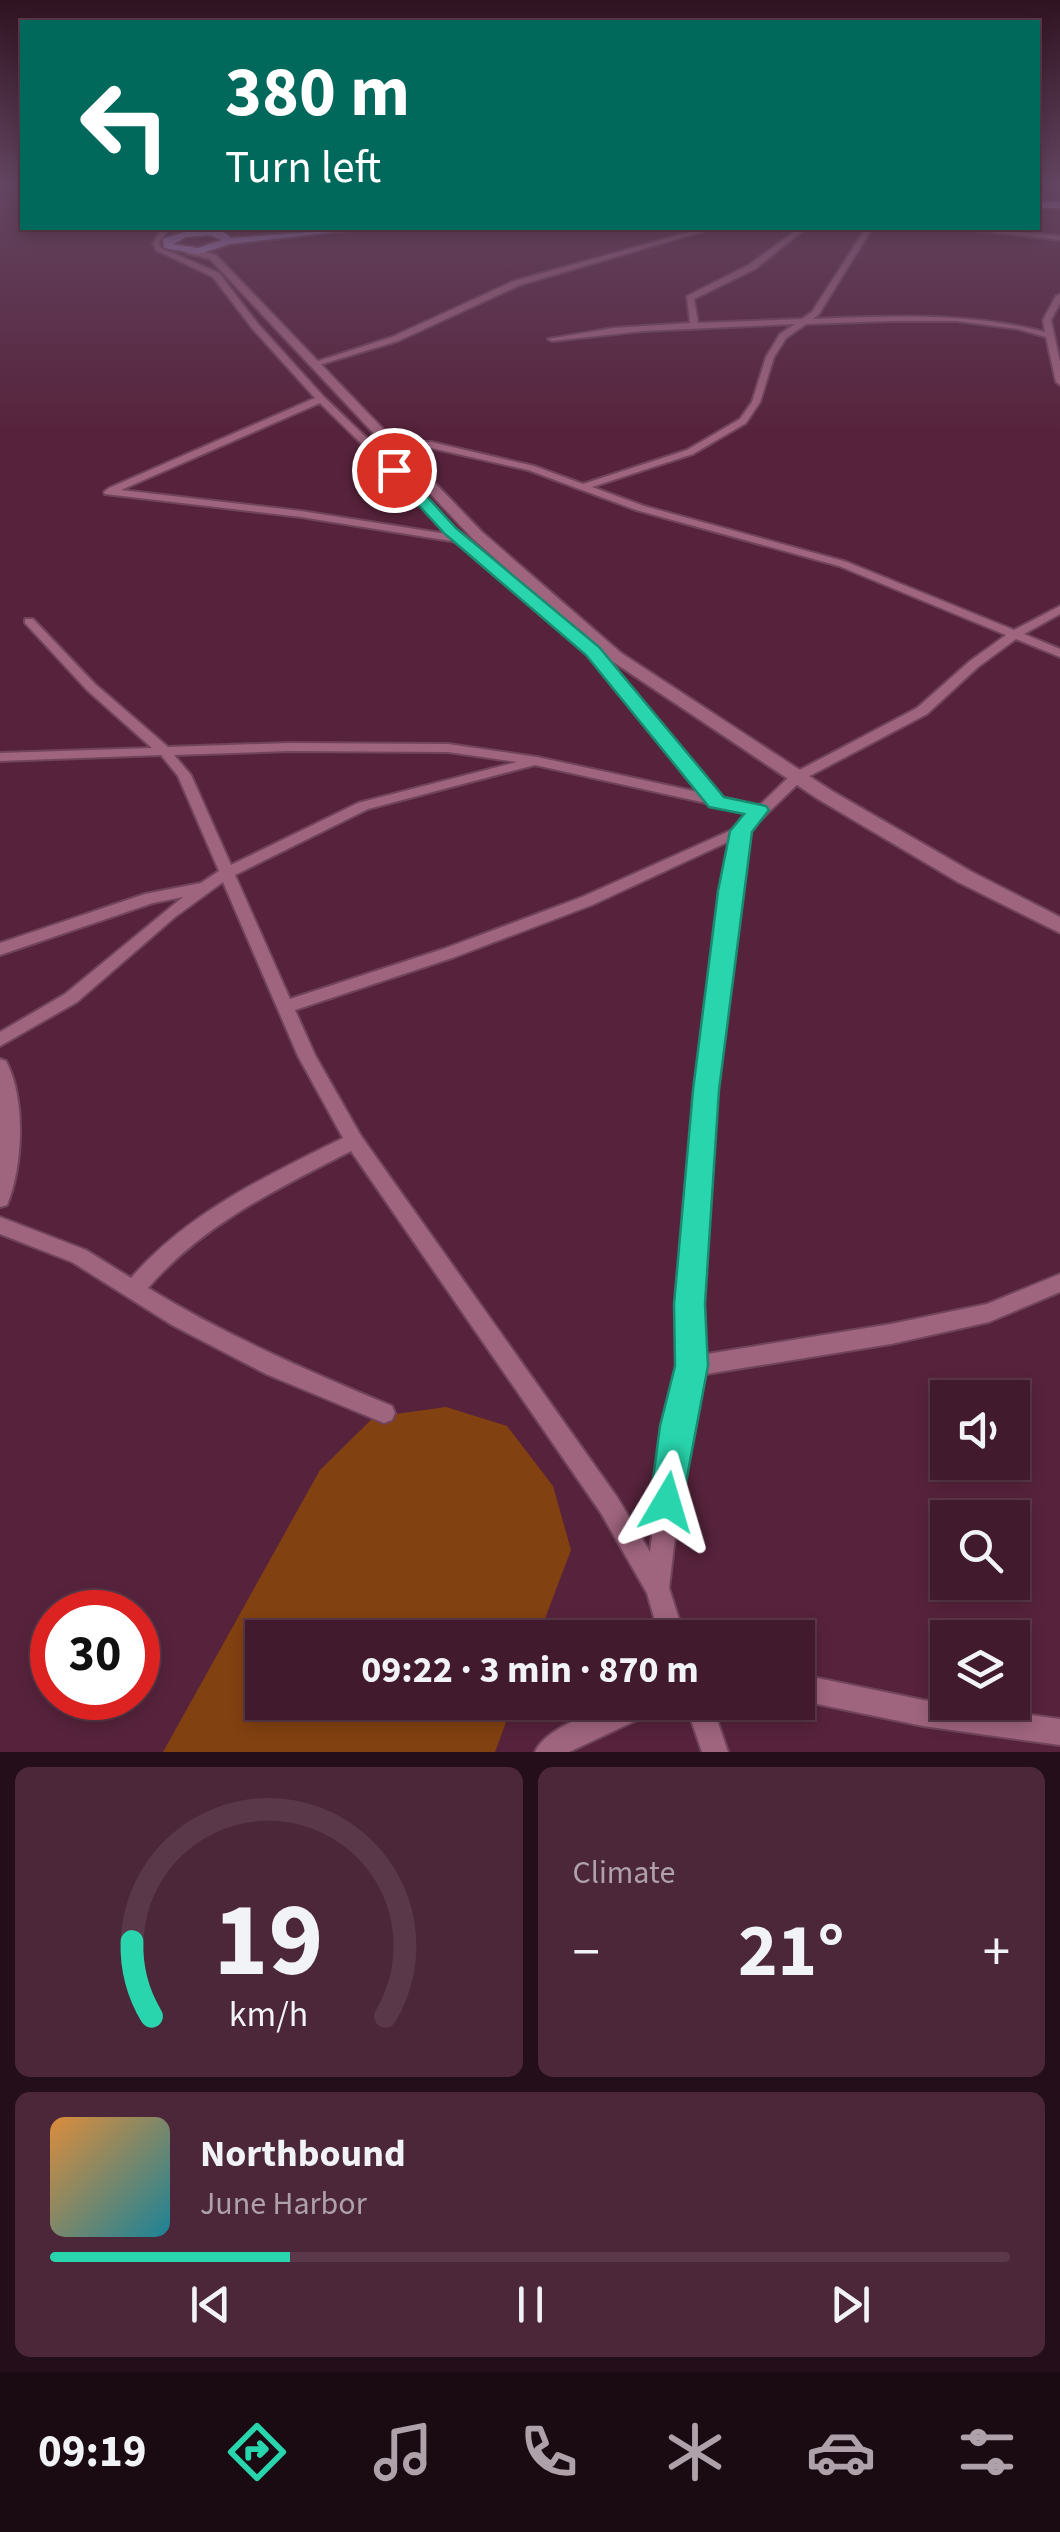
<!DOCTYPE html>
<html lang="en">
<head>
<meta charset="utf-8">
<style>
  :root { --surface:#411a2d; --page:#4c2739; --text:#f1f3f6; --muted:#aea1aa; --line:#5a3849; --accent:#28d5ad }
  body { margin:0; font-family:"Source Sans 3",sans-serif; background:var(--page); color:var(--text); height:100vh; display:flex; flex-direction:column; font-size:38px; white-space:nowrap }
  * { box-sizing:border-box; margin:0 }
  p { font-size:32px; color:var(--muted) }
  .icon { flex:none; width:55px; height:55px; fill:none; stroke:currentColor; stroke-width:2; stroke-linecap:round; stroke-linejoin:round }
  .map { position:relative; height:1752px; overflow:hidden }
  .details { display:flex; flex-direction:column; gap:15px; padding:15px; background:#240e19; flex:1 }
  .details>* { flex:none }
  .top-card { position:absolute; left:20px; top:20px; width:1020px; height:210px; border-radius:0px; box-shadow:0 5px 15px #0003,0 0 0 2px var(--line); background:#00695c; color:#fff; overflow:hidden }
  .controls { position:absolute; left:930px; top:1380px; display:grid; gap:20px }
  .controls a { display:grid; place-items:center; width:100px; height:100px; border-radius:0px; background:var(--surface); box-shadow:0 5px 15px #0003,0 0 0 2px var(--line); font-size:50px }
  .speed { position:absolute; left:30px; top:1590px; display:flex; gap:20px; font-size:50px; font-weight:700; text-align:center }
  .speed>* { display:grid; place-content:center; width:130px; height:130px; border-radius:50%; background:var(--surface); box-shadow:0 5px 15px #0003,0 0 0 2px var(--line); line-height:1 }
  .speed .limit { border:15px solid #d22; background:#fff; color:#111 }
  .pin { position:absolute; display:grid; place-items:center; width:85px; height:85px; color:#fff; margin:-42px; border:5px solid #fff; border-radius:50%; box-shadow:0 2px 10px #0007 }
  .me { position:absolute; width:110px; margin:-55px; rotate:7deg; stroke-linejoin:round; filter:drop-shadow(0 0 8px #0008) }
  .turn { display:flex; align-items:center; gap:35px; height:210px; padding:0 40px; font-size:45px }
  .turn .icon { width:130px; height:130px; stroke-width:2.5 }
  .turn b { display:block; font-size:70px; line-height:85px }
  .big { font-size:75px; font-weight:700; line-height:1.1 }
  .details .tile { flex:1; display:flex; flex-direction:column; justify-content:center; gap:15px; min-width:0; padding:0 35px; border-radius:15px; background:var(--page) }
  .details .dial { align-items:center; gap:0 }
  .dial svg { height:260px; overflow:visible; fill:none; stroke:var(--line); stroke-width:7; stroke-linecap:round; text-anchor:middle }
  .dial text { fill:var(--text); stroke:none }
  .song { display:flex; align-items:center; gap:30px }
  .cover { width:120px; height:120px; border-radius:15px; background:linear-gradient(135deg,hsl(30 70% 55%),hsl(190 70% 35%)) }
  .played { height:10px; border-radius:5px; background:linear-gradient(90deg,var(--accent) 25%,var(--line) 25%) }
  .keys { display:flex; justify-content:space-around; direction:ltr }
  .heat { display:flex; justify-content:space-between; align-items:center; font-size:55px; direction:ltr }
  .details .tiles { flex:1; display:grid; gap:15px; grid-template-columns:1fr 1fr }
  .tile:last-child { grid-column:span 2 }
  .trip { position:absolute; left:245px; top:1620px; width:570px; height:100px; border-radius:0px; background:var(--surface); box-shadow:0 5px 15px #0003,0 0 0 2px var(--line); font-weight:700; line-height:100px; text-align:center }
  .menu { display:flex; height:160px; justify-content:space-around; align-items:center; background:#1a0a12; color:var(--muted) }
  .menu .icon { width:70px; height:70px }
  .menu .selected { color:var(--accent) }
  .menu b { font-size:45px; color:var(--text) }
  .map>svg:first-child { display:block }
  .green { fill:#824111 }
  .lines { fill:none; stroke-linecap:round; stroke-linejoin:round }
  .street-casing { stroke:#71445c; stroke-width:4 }
  .secondary-casing { stroke:#71445c; stroke-width:4 }
  .primary-casing { stroke:#71445c; stroke-width:4 }
  .street { fill:#9f647e; fill-rule:evenodd }
  .secondary { fill:#9f647e; fill-rule:evenodd }
  .primary { fill:#a989c3; fill-rule:evenodd }
  .route { fill:#28d5ad; stroke:#1a8a70; stroke-width:2.5 }
</style>
</head>
<body>
<div class="map">
<svg width="1060" height="1752" viewBox="0 0 1060 1752">
  <rect width="100%" height="100%" fill="#57233c"/>
  <!-- green -->
  <path class="green" d="M446,1407L507,1426L553,1486L571,1550L538,1637L262,1638V1702L513,1703L495,1752H163L320,1470L374,1417Z"/>
  <g class="lines">
    <defs>
      <g id="street">
        <path d="M163,228H169L159,243L161,248L219,273L258,324L324,397L422,491L454,529L597,648L721,797L759,806L792,774L917,708L970,661L1006,635L839,566L636,510L528,470L431,448H392L387,445L392,442H431L534,466L583,484L687,450L740,419L752,402L766,357L780,334L795,324L643,331L552,341L548,339L613,328L690,323L687,296L749,265L799,228H806L755,269L694,299L698,323L802,319L812,312L866,228H872L819,314L813,319C892,316 968,312 1045,332L1043,320L1056,296L1060,294V303L1051,320L1060,362V385L1056,382L1046,337L1018,329L956,321H892L806,324L786,338L774,357L760,402L746,423L693,454L592,487L644,506L847,562L1014,630L1060,606V614L1024,634L1060,649V657L1016,639L978,667L927,714L802,780L748,832L715,1090L699,1304L701,1355L891,1324L987,1304L1060,1274V1292L989,1322L891,1344L700,1375L688,1426L669,1588L685,1638H660L647,1593L601,1513L351,1151C277,1189 203,1224 148,1288C225,1335 308,1371 392,1406L395,1413L392,1420L384,1423L266,1374L172,1325L72,1262L0,1234V1217L86,1250L131,1278C189,1212 266,1176 343,1138L298,1056L223,882L175,917L77,1002L0,1046V1032L65,994L183,897L153,903L0,955V943L145,894L201,883L219,871L178,776L161,755L0,761V753L152,748L87,690L25,623V619H33L95,684L168,747L289,743L448,744L537,757L703,793L589,654L457,542L301,517L105,494L104,492L109,488L315,398L252,328L213,277L156,250L153,243ZM320,403L414,495L447,534L301,511L121,490ZM289,751L448,752L517,762L358,803L231,865L191,775L174,755ZM535,765L751,813L736,828L582,897L443,949L290,999L235,875L368,809ZM732,840L697,1090L679,1304L680,1367L666,1426L650,1552L617,1497L361,1136L315,1055L295,1010L455,957L592,905Z"/>
        <path d="M705,228H714L520,285L398,341L319,365L312,363L392,337L514,281Z"/>
        <path d="M955,228H973L1060,236V240Z"/>
        <path d="M0,1059L6,1061C26,1099 23,1166 7,1205L0,1207Z"/>
        <path d="M798,1674L923,1700L1060,1719V1745L923,1726L798,1700Z"/>
        <path d="M617,1702H660L656,1711L569,1752H535C545,1728 594,1713 617,1702Z"/>
        <path d="M685,1702H711L728,1752H702Z"/>
      </g>
      <path id="secondary" d="M188,248L216,255L482,532L621,653L832,791L972,872L1060,917V933L958,882L818,799L609,659L472,538L210,259L185,253Z"/>
      <g id="primary">
        <rect x="1038" y="202" width="22" height="6"/>
        <path d="M184,228L222,231L231,238L369,228L230,244L199,254L164,248L163,239L188,231ZM210,235L222,240L198,248L173,244L186,237Z"/>
      </g>
    </defs>
    <!-- street casing -->
    <use href="#street" class="street-casing"/>
    <!-- secondary casing -->
    <use href="#secondary" class="secondary-casing"/>
    <!-- primary casing -->
    <use href="#primary" class="primary-casing"/>
    <!-- street -->
    <use href="#street" class="street"/>
    <!-- secondary -->
    <use href="#secondary" class="secondary"/>
    <!-- primary -->
    <use href="#primary" class="primary"/>
  </g>
  <!-- sky -->
  <linearGradient id="sky" x2="0" y2="1"><stop stop-color="#301321"/><stop offset="0.43" stop-color="#634561"/><stop offset="1" stop-color="#634561" stop-opacity="0"/></linearGradient>
  <rect width="1060" height="431" fill="url(#sky)"/>
  <!-- route -->
  <path class="route" d="M389,466H399L456,528L599,647L724,797L766,806L769,810L752,832L719,1090L705,1304L708,1366L680,1514L667,1519L655,1514L650,1502L660,1426L675,1366L674,1304L693,1090L718,891L730,831L744,814L709,807L586,655L445,534L389,473Z"/>
</svg>
<div class="controls">
<a><svg class="icon" aria-label="sound" viewBox="0 0 24 24"><path d="M4 9h4l5-4v14l-5-4H4zM17 9q2 3 0 6"/></svg></a>
<a><svg class="icon" aria-label="search" viewBox="0 0 24 24"><circle cx="10" cy="10" r="6"/><path d="M15 15l6 6"/></svg></a>
<a><svg class="icon" aria-label="layers" viewBox="0 0 24 24"><path d="M12 4l9 5-9 5-9-5zM3 14l9 5 9-5"/></svg></a>
</div>
<div class="speed"><div class="limit">30</div></div>
<div class="pin" style="left:394px;top:470px;background:#d93025"><svg class="icon" aria-label="arrive" viewBox="0 0 24 24"><path d="M6 21V4h12l-3 4 3 4H6"/></svg></div>
<svg class="me" style="left:667px;top:1502px" viewBox="-20 -20 40 40"><path d="M0-17L14 15 0 8-14 15z" fill="#28d5ad" stroke="#fff" stroke-width="4"/></svg>
<div class="trip">09:22 · 3 min · 870 m</div>
<div class="top-card">
<div class="turn"><svg class="icon" aria-label="left" viewBox="0 0 24 24"><path d="M17 20v-9H6M10 6l-5 5 5 5"/></svg><div><b>380 m</b>Turn left</div></div>
</div>
</div>
<section class="details">
<div class="tiles">
<div class="tile dial"><svg viewBox="0 0 100 80">
<path d="M14 69A42 42 0 1 1 86 69"/>
<path d="M14 69A42 42 0 0 1 8 46" stroke="#28d5ad"/>
<text x="50" y="56" font-size="32" font-weight="700">19</text>
<text x="50" y="72" font-size="11">km/h</text>
</svg></div>
<div class="tile"><p>Climate</p>
<div class="heat"><a>−</a><b class="big">21°</b><a>+</a></div>
</div>
<div class="tile">
<div class="song"><i class="cover"></i><div><b>Northbound</b><p>June Harbor</p></div></div>
<div class="played"></div>
<div class="keys"><svg class="icon" aria-label="previous" viewBox="0 0 24 24"><path d="M18 5L8 12l10 7zM5 5v14"/></svg><svg class="icon" aria-label="pause" viewBox="0 0 24 24"><path d="M8 5v14M16 5v14"/></svg><svg class="icon" aria-label="next" viewBox="0 0 24 24"><path d="M6 5l10 7-10 7zM19 5v14"/></svg></div>
</div>
</div>
</section>
<nav class="menu">
<b>09:19</b>
<svg class="icon selected" aria-label="directions" viewBox="0 0 24 24"><path d="M12 3l9 9-9 9-9-9zM9 14v-3h6M13 9l2 2-2 2"/></svg>
<svg class="icon" aria-label="music" viewBox="0 0 24 24"><path d="M9 18V5l10-2v13"/><circle cx="6" cy="18" r="3"/><circle cx="16" cy="16" r="3"/></svg>
<svg class="icon" aria-label="phone" viewBox="0 0 24 24"><path d="M5 4h4l2 5-3 2q2 4 5 5l2-3 5 2v4C11 20 4 13 5 4z"/></svg>
<svg class="icon" aria-label="climate" viewBox="0 0 24 24"><path d="M12 3v18M4 7l16 10M4 17L20 7"/></svg>
<svg class="icon" aria-label="car" viewBox="0 0 24 24"><path d="M5 17H2v-5l4-1 3-4h7l3 4 3 1v5h-3M9 17h6M6 11h13"/><circle cx="7" cy="17" r="2"/><circle cx="17" cy="17" r="2"/></svg>
<svg class="icon" aria-label="filters" viewBox="0 0 24 24"><path d="M4 7h16M4 17h16"/><circle cx="9" cy="7" r="2"/><circle cx="15" cy="17" r="2"/></svg>
</nav>
</body>
</html>
